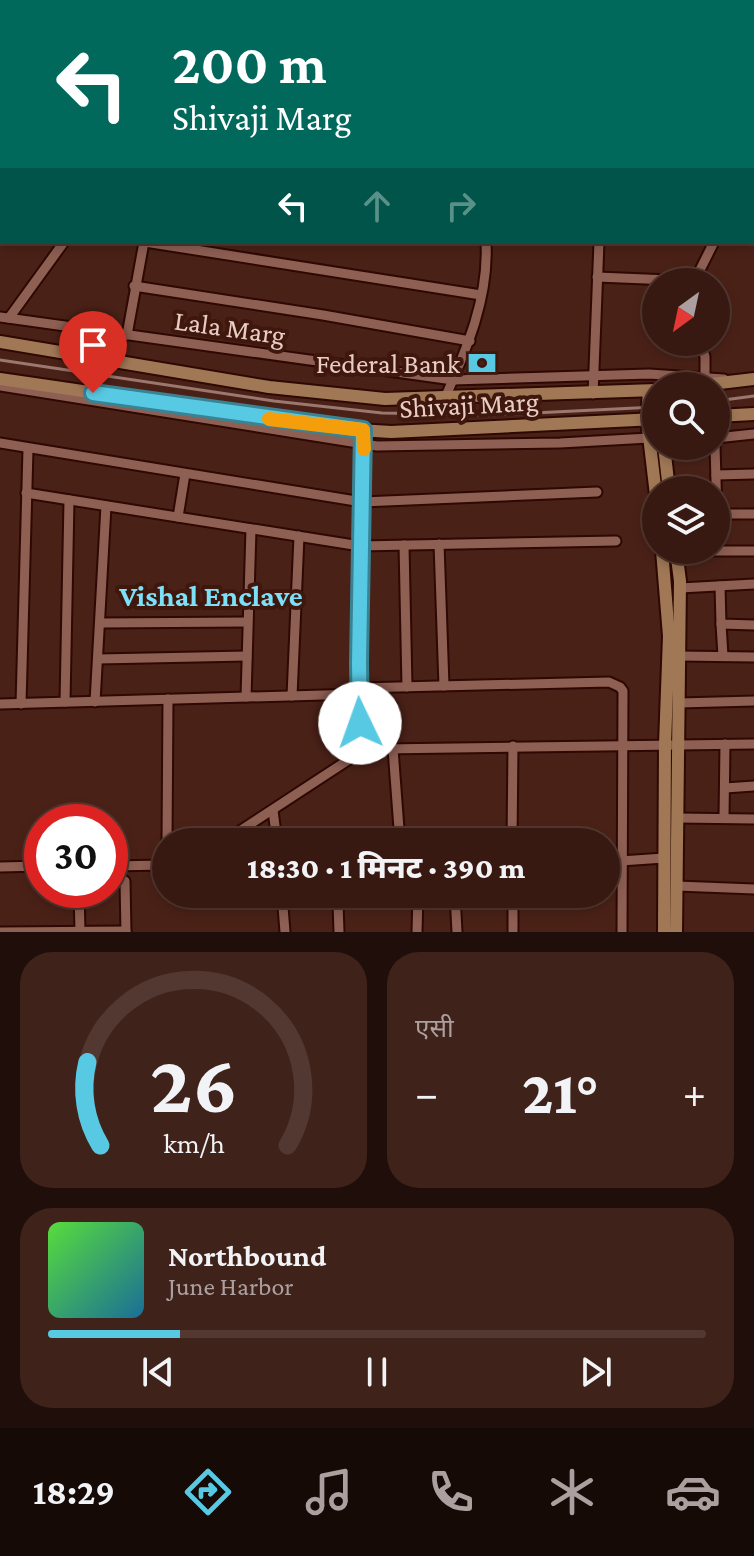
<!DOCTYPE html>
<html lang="hi">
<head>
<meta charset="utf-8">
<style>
  :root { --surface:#381911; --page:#3f221a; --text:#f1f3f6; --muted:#aba09f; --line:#523831; --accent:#58c9e3 }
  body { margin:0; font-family:"Crimson Pro","Noto Sans Devanagari",serif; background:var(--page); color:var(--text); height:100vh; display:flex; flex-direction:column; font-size:30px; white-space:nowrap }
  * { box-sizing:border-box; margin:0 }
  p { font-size:26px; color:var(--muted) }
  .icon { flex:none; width:44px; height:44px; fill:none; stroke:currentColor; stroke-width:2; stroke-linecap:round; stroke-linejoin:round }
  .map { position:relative; height:932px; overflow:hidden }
  .drawer { display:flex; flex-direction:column; gap:20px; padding:20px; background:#1f0e09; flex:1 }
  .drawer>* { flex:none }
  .banner { position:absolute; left:0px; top:0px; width:754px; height:244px; box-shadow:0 4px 12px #0003,0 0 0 2px var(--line); background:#00695c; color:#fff; overflow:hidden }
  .needle { width:52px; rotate:213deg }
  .controls { position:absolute; left:642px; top:268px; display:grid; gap:16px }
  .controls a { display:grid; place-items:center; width:88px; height:88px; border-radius:50%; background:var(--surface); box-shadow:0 4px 12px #0003,0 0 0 2px var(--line); font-size:40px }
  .speed { position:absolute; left:24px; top:804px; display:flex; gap:16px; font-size:40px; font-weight:700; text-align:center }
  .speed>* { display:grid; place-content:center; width:104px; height:104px; border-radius:50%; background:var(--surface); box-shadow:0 4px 12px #0003,0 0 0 2px var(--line); line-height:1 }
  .speed .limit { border:12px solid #d22; background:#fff; color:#111 }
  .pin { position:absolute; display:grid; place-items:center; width:68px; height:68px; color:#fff; margin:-82px -34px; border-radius:50% 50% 50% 0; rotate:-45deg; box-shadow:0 0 8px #0007 }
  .pin .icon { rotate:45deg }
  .me { position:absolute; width:88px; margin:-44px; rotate:357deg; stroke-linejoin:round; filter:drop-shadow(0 0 6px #0008) }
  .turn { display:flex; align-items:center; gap:28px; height:168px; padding:0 40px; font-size:36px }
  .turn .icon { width:104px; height:104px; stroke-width:2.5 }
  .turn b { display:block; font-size:56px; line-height:68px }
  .lanes { display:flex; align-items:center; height:76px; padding:0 40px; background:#0003; justify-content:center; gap:40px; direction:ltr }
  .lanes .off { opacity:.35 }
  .big { font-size:60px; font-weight:800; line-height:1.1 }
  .drawer .widget { flex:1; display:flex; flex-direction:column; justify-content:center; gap:12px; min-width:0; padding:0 28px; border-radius:32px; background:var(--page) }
  .drawer .dial { align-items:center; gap:0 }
  .dial svg { height:208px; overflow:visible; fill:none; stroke:var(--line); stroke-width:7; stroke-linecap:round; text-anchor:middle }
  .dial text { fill:var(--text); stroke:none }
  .song { display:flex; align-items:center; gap:24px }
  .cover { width:96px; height:96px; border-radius:12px; background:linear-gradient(135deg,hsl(110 70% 55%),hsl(200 70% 35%)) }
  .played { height:8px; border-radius:4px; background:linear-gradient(90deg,var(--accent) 20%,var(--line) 20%) }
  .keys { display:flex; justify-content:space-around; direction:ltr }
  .heat { display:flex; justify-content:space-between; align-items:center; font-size:44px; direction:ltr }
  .drawer .tiles { flex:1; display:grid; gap:20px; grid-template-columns:1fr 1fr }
  .widget:last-child { grid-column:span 2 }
  .trip { position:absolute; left:152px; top:828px; width:468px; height:80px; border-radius:40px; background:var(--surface); box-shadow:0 4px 12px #0003,0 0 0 2px var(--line); font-weight:800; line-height:80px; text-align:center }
  .dock { display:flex; height:128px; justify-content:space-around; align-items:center; background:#160a07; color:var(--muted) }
  .dock .icon { width:56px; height:56px }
  .dock .current { color:var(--accent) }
  .dock b { font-size:36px; color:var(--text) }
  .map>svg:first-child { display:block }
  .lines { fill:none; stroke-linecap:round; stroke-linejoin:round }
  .street-casing { stroke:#2e0802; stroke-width:13 }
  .secondary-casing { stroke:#2e0802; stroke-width:16 }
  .street { stroke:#8e5f53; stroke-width:9 }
  .secondary { stroke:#a07856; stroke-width:12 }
  .rail { stroke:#9a786f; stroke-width:3 }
  .route-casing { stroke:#398394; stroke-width:20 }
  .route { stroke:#58c9e3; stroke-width:14 }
  .slow { stroke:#f59e0b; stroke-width:14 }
  .labels { text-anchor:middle; stroke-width:8; stroke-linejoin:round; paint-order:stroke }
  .street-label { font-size:28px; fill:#e8cdc5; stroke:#3f170d }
  .poi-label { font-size:28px; fill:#e8cdc5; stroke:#3f170d; text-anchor:end }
  .neighbourhood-label { font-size:30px; font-weight:bold; fill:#7be0f8; stroke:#3f170d }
</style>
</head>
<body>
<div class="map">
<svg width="754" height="932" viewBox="0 0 754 932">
  <rect width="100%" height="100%" fill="#4a2117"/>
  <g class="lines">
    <defs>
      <g id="street">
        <path d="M255,0L264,2"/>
        <path d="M299,0L315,2"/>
        <path d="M354,0L355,2"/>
        <path d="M575,0V2"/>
        <path d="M724,0L731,2"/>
        <path d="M43,2L47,0"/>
        <path d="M150,2L151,0"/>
        <path d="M243,2L244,0"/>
        <path d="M422,2L434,0"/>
        <path d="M645,2V0"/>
        <path d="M752,8L754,9"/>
        <path d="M0,16H2"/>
        <path d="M752,56L754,51"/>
        <path d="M752,74L754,75"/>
        <path d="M0,88H2"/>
        <path d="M752,135L754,136"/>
        <path d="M0,170L2,169"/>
        <path d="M752,186L754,187"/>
        <path d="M145,242L481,295"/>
        <path d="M597,277L694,281"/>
        <path d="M694,282L714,242"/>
        <path d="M134,286L323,315L470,341"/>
        <path d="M0,317L453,380L649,374L724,379"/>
        <path d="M9,318L64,242"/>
        <path d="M127,335L144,242"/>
        <path d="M701,342L705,357V377"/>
        <path d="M92,358L96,330"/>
        <path d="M0,386L377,446L560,443L649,438"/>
        <path d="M593,394L599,242"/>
        <path d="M445,398C467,348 489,298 486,242"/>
        <path d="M716,438L754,434"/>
        <path d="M0,443L362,502L597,492"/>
        <path d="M715,446L717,514"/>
        <path d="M716,475L754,474"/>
        <path d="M26,493L360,546L616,541"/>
        <path d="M716,514H754"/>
        <path d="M178,517L185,474"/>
        <path d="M439,544L444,686"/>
        <path d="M404,545L407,687"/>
        <path d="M676,551H754"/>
        <path d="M720,586L721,624L754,625"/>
        <path d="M680,588L754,584"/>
        <path d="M100,623L247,622"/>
        <path d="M721,624L723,656"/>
        <path d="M679,656L754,657"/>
        <path d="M98,659L247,656"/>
        <path d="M358,688L609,682L620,687L623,691L622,932"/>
        <path d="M292,696L299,536"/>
        <path d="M246,697L251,529"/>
        <path d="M65,702L69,500"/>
        <path d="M95,702L106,506"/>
        <path d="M679,703L754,701"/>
        <path d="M0,704L358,694"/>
        <path d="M21,704L28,449"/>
        <path d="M393,749L400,842"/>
        <path d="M362,751L358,688L364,439"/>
        <path d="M725,788L754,786"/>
        <path d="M273,810L277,842"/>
        <path d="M678,818L754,819"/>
        <path d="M724,818L725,744"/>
        <path d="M167,842L168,699"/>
        <path d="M223,842L362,751L382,749L754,744"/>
        <path d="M512,842L513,746"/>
        <path d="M606,862L664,858"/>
        <path d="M110,866L166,865"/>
        <path d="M0,867L42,866"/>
        <path d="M125,881L126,932"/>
        <path d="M677,886L754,889"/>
        <path d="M79,890L80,932"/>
        <path d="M282,894L285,932"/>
        <path d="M455,894L457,932"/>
        <path d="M513,894V932"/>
        <path d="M283,903H418"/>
        <path d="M338,903L339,932"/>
        <path d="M0,932L126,931"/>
        <path d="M417,932L418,894"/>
      </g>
      <g id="secondary">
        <path d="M0,342L269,387L385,399L656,390"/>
        <path d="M0,379L342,429L391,432L656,419"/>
        <path d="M694,386L754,379"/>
        <path d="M649,391L647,419L656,495"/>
        <path d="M716,416L754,414"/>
        <path d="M664,446L669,490"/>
        <path d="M662,550L669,636L665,744L664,932"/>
        <path d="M676,550L680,581L676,932"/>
      </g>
    </defs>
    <!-- street casing -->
    <use href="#street" class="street-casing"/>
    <!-- secondary casing -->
    <use href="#secondary" class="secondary-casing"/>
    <!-- street -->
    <use href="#street" class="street"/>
    <!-- secondary -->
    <use href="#secondary" class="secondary"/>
    <!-- rail -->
    <g class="rail">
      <path d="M0,360L274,401L382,413L490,415L656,407"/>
      <path d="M716,401L754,396"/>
    </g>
  </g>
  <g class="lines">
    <defs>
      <path id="route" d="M93,393L363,430L359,663L360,723"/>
    </defs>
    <!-- route casing -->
    <use href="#route" class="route-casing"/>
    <!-- route -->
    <use href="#route" class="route"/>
    <!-- slow -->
    <path class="slow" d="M269,419L363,430L364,449"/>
  </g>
  <!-- icons -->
  <defs>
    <symbol id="bank-bare" viewBox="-9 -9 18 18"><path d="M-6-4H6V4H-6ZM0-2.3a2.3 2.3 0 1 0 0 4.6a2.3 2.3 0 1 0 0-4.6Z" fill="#58c9e3" stroke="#3f170d" stroke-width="2.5" paint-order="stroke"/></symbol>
  </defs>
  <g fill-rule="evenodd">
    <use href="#bank-bare" x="462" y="343" width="40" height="40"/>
  </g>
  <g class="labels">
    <!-- street labels -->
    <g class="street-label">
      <text transform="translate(230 327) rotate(8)" y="10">Lala Marg</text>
      <text transform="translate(469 404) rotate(-3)" y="10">Shivaji Marg</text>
    </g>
    <!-- poi labels -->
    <g class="poi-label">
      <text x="460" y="373">Federal Bank</text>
    </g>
    <!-- neighbourhood labels -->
    <g class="neighbourhood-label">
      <text x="211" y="606">Vishal Enclave</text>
    </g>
  </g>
</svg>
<div class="controls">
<a><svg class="needle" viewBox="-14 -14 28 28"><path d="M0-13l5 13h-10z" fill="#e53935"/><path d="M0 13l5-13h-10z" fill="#aba09f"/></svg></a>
<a><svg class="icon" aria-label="search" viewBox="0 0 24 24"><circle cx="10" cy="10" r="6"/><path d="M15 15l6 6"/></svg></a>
<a><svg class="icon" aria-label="layers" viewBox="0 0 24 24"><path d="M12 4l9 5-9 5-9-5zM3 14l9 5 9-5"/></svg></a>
</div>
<div class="speed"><div class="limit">30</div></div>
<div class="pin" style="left:93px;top:393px;background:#d93025"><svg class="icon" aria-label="arrive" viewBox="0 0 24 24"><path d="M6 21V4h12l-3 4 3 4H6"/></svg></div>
<svg class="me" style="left:360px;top:723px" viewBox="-20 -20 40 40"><circle r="19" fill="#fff"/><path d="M0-13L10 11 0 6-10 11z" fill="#58c9e3"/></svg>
<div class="trip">18:30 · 1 मिनट · 390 m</div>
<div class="banner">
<div class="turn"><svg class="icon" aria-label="left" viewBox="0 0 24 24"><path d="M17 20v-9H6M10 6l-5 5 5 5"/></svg><div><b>200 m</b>Shivaji Marg</div></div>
<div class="lanes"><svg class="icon" aria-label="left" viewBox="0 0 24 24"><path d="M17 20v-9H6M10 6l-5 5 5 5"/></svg><svg class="icon off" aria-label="ahead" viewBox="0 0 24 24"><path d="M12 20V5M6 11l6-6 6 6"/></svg><svg class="icon off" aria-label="right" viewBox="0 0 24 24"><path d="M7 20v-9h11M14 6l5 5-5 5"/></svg></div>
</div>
</div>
<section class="drawer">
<div class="tiles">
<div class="widget dial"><svg viewBox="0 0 100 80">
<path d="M14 69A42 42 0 1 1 86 69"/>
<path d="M14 69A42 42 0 0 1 9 37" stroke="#58c9e3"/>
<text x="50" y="56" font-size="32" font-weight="700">26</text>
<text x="50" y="72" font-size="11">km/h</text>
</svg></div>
<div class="widget"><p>एसी</p>
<div class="heat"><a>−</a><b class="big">21°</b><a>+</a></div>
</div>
<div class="widget">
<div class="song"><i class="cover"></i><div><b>Northbound</b><p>June Harbor</p></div></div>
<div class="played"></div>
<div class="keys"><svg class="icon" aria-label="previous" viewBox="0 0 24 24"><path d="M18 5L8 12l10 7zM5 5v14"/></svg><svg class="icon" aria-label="pause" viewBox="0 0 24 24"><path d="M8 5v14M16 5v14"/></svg><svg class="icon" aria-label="next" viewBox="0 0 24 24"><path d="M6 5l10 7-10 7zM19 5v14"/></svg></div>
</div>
</div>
</section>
<nav class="dock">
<b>18:29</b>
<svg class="icon current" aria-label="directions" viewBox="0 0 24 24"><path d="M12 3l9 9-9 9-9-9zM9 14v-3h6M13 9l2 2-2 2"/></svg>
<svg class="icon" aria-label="music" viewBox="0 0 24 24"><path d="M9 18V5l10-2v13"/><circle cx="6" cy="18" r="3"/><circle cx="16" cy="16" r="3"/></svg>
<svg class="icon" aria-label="phone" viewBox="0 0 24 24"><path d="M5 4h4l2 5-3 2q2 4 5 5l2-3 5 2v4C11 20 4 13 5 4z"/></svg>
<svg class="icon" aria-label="climate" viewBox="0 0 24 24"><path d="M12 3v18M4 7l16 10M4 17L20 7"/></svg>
<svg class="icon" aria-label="car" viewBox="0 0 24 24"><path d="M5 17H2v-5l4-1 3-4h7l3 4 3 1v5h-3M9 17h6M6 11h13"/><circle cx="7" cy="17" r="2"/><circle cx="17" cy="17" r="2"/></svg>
</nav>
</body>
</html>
